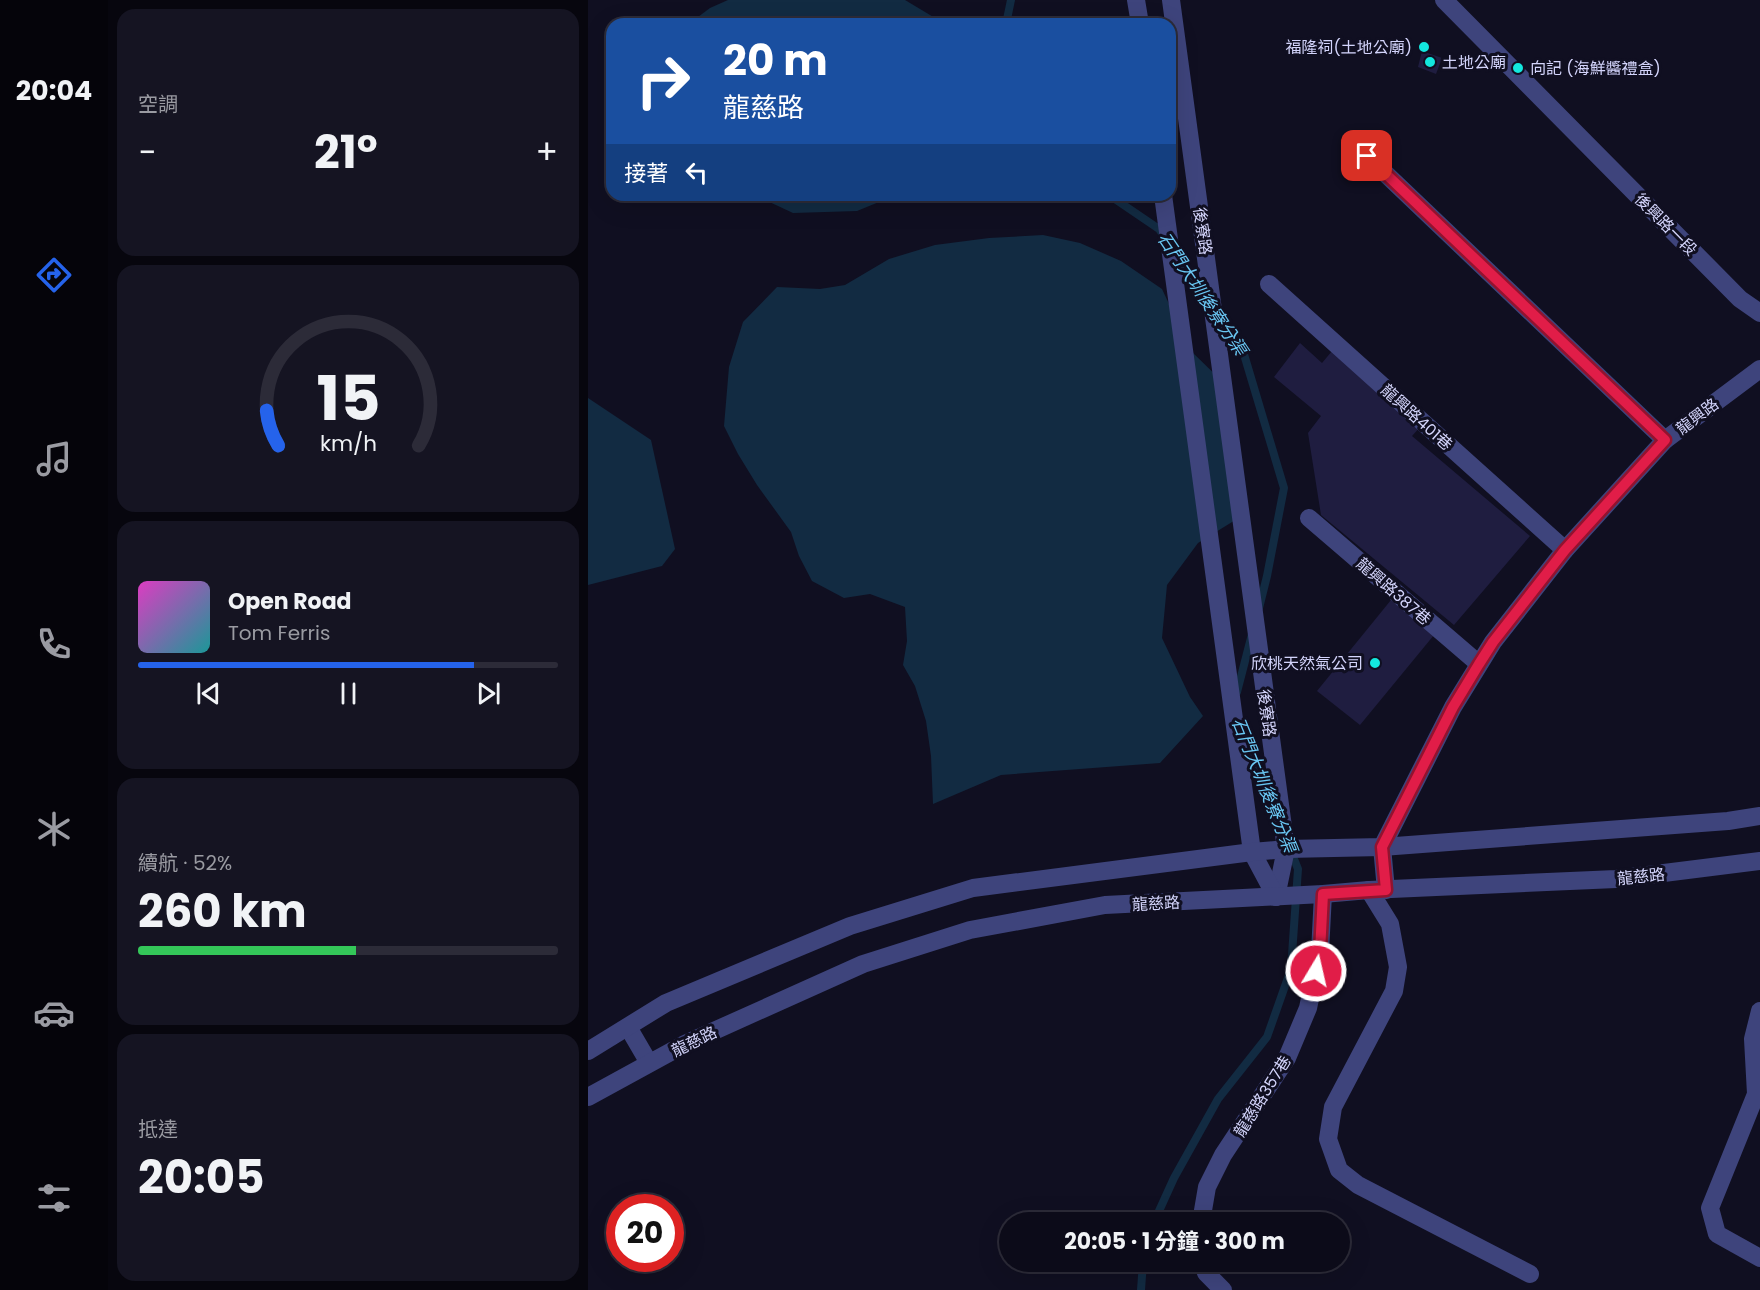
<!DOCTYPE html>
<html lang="zh-TW">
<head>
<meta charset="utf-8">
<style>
  :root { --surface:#0c0b19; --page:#151422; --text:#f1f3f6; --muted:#9a9ba2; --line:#2c2b38; --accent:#2563eb }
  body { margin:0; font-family:Poppins,"Noto Sans TC",sans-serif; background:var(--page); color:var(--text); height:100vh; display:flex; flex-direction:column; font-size:22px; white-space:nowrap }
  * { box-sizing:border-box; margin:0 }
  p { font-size:20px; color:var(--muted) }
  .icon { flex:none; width:33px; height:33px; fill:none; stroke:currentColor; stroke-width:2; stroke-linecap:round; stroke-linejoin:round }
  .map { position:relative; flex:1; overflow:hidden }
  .panel { display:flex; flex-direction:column; gap:9px; padding:9px; background:#07060e; width:480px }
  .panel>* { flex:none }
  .banner { position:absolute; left:18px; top:18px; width:570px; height:183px; border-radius:18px; box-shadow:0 6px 24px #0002,0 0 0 2px var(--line); background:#1a4fa0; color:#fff; overflow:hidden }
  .speed { position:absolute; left:18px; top:1194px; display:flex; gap:12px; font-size:30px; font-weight:700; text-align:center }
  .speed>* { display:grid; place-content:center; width:78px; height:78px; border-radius:50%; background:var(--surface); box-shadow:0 6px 24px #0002,0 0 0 2px var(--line); line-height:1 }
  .speed .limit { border:9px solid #d22; background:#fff; color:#111 }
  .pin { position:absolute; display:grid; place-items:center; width:51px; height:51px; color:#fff; margin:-26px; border-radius:12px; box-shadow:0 3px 9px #0006 }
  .me { position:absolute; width:66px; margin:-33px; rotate:9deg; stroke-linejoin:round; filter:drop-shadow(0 0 4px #0008) }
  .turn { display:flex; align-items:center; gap:21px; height:126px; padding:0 18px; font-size:27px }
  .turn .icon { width:78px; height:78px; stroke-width:2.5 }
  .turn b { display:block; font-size:42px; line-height:51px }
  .then { display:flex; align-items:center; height:57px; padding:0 18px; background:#0003; gap:12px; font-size:22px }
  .big { font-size:45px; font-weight:700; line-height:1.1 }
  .panel .card { flex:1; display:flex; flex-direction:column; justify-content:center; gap:9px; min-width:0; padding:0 21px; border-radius:18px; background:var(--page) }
  .panel .dial { align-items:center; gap:0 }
  .dial svg { height:156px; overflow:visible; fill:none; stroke:var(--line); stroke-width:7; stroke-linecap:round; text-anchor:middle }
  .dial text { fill:var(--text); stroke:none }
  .song { display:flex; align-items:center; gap:18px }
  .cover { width:72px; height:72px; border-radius:9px; background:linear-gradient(135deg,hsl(310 70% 55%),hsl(180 70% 35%)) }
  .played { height:6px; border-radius:3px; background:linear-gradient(90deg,var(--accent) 80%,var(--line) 80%) }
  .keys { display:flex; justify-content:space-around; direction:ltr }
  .heat { display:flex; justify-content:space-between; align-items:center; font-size:33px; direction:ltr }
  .charge { height:9px; border-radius:4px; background:linear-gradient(90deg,#34c759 52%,var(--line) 0) }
  .trip { position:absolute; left:411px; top:1212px; width:351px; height:60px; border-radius:30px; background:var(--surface); box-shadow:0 6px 24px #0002,0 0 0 2px var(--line); font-weight:700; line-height:60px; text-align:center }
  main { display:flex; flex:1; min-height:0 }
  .menu { display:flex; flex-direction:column; width:108px; justify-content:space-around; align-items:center; background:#05040a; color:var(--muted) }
  .menu .icon { width:42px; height:42px }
  .menu .current { color:var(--accent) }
  .menu b { font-size:27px; color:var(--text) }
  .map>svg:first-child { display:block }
  .water { fill:#122b42 }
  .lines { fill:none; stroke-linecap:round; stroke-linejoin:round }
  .stream { stroke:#122b42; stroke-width:8 }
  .building { fill:#1f1d40 }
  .minor { stroke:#3e447c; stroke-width:18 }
  .route-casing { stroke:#92132f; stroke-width:15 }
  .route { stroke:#e11d48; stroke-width:10 }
  .poi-dot { fill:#13e7de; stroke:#100f21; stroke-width:2 }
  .labels { text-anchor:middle; stroke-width:6; stroke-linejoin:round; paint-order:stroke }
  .poi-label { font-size:16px; fill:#d3d4fb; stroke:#100f21; text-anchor:end }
  .street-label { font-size:16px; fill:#d3d4fb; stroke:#100f21 }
  .water-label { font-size:18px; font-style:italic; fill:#69c6f2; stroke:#100f21 }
</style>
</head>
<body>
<main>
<nav class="menu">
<b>20:04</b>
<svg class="icon current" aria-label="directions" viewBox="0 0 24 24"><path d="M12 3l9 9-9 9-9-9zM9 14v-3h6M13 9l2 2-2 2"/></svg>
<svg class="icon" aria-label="music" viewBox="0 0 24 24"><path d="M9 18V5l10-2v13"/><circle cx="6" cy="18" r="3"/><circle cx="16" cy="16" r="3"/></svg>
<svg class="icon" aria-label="phone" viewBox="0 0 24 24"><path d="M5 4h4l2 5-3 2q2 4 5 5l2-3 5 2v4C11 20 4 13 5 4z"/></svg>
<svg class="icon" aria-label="climate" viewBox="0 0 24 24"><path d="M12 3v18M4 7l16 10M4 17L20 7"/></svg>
<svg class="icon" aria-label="car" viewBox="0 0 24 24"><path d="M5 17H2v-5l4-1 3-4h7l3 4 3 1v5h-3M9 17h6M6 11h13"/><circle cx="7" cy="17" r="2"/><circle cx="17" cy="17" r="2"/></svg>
<svg class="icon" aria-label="filters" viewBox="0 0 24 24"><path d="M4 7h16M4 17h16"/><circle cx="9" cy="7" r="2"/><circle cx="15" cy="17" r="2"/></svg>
</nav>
<section class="panel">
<div class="card"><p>空調</p>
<div class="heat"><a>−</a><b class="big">21°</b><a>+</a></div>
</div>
<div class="card dial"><svg viewBox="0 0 100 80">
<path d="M14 69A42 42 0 1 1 86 69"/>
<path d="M14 69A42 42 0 0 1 8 51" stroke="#2563eb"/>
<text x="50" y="56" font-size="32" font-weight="700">15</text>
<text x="50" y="72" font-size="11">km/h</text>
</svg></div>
<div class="card">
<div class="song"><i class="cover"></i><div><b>Open Road</b><p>Tom Ferris</p></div></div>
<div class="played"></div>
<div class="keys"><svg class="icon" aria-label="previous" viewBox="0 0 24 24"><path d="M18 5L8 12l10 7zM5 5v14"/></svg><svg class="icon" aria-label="pause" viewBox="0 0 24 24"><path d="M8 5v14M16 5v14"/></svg><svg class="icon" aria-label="next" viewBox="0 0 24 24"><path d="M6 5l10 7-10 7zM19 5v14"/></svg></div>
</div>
<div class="card"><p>續航 · 52%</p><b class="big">260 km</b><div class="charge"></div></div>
<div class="card"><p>抵達</p><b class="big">20:05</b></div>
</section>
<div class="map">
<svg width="1172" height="1290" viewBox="0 0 1172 1290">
  <rect width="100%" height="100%" fill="#100f21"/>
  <!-- water -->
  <g class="water">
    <path d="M140,0H317L357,24H107L106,20L122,8Z"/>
    <path d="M171,195H308L269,211L205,213L171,197Z"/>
    <path d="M455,235L492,243L533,261L574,289L603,351L644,391L649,519L610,543L579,585L574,638L602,697L615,716L572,763L413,775L345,804L343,756L338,721L327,686L315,665L319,641L317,607L282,594L256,598L224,581L211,556L203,532L169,485L150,454L136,426L141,367L155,322L189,287L232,289L257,285L301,259L347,245L401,238Z"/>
    <path d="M0,398L63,440L87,549L74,566L0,585Z"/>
  </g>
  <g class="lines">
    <!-- stream -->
    <g class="stream">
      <path d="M418,24L423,0"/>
      <path d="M521,195L571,229L576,236"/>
      <path d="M588,254L619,298"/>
      <path d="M631,315L655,351L696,488L679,576L671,608"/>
      <path d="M649,692L664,634"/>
      <path d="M654,732L686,810"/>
      <path d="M566,1222L586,1178L630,1099L679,1037L703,969L710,869L702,849"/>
      <path d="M553,1290L555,1262"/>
    </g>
  </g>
  <!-- building -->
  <g class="building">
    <path d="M834,51L854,58L848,74L830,67Z"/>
    <path d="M712,343L734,363L744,351L833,426L824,436L942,536L866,625L733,515L720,433L733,416L686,377Z"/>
    <path d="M803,600L846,635L772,725L729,691Z"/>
  </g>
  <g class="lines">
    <!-- minor -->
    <g class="minor">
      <path d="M548,0L552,24"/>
      <path d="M583,0L698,849L688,897"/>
      <path d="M856,0L1152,299L1172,313"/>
      <path d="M779,156L1077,440"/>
      <path d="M575,195L664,852L688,897"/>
      <path d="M681,284L977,550"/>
      <path d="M721,518L891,664"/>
      <path d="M781,890L802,924L810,967L806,991L745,1107L740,1139L751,1170L770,1185L942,1274"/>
      <path d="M798,890L794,847L865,707L905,642L977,550L1077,440L1172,369"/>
      <path d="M1172,1011L1165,1039L1168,1094L1122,1208L1129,1234L1172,1258"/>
      <path d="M40,1027L61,1063"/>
      <path d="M0,1051L78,1003L262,926L385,888L664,852L698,849L794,847L1140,821L1172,816"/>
      <path d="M0,1097L97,1044L275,964L382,930L517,905L735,894L781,890L1028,879L1172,861"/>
      <path d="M613,1222L619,1187L635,1155L699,1058L720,1008L732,952L735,894"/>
      <path d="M615,1262L618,1273L635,1290"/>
    </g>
  </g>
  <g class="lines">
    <defs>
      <path id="route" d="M728,971L732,952L735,894L798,890L794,847L865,707L891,664L905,642L977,550L1077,440L779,156"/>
    </defs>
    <!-- route casing -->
    <use href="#route" class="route-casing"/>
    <!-- route -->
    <use href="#route" class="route"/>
  </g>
  <!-- markers -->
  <g class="poi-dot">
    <circle cx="836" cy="47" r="6"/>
    <circle cx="842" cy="62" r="6"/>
    <circle cx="930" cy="68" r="6"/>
    <circle cx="787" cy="663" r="6"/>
  </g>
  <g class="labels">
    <!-- poi labels -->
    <g class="poi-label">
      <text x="824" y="53">福隆祠(土地公廟)</text>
      <text x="854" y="68" text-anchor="start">土地公廟</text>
      <text x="942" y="74" text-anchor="start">向記 (海鮮醬禮盒)</text>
      <text x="775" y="669">欣桃天然氣公司</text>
    </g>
    <!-- street labels -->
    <g class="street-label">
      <text transform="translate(1078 224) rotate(45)" y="6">後興路一段</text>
      <text transform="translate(615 231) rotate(82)" y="6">後寮路</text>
      <text transform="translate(1109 416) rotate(-37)" y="6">龍興路</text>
      <text transform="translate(829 417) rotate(42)" y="6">龍興路401巷</text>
      <text transform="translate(806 591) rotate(41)" y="6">龍興路387巷</text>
      <text transform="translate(679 713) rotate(82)" y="6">後寮路</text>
      <text transform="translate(1053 876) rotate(-6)" y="6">龍慈路</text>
      <text transform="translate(568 903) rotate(-3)" y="6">龍慈路</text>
      <text transform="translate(106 1041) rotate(-26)" y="6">龍慈路</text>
      <text transform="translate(674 1096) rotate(-58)" y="6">龍慈路357巷</text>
    </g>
    <!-- water labels -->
    <g class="water-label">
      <text transform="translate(614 294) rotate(56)" y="6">石門大圳後寮分渠</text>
      <text transform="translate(676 785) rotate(68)" y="6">石門大圳後寮分渠</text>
    </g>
  </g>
</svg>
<div class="speed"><div class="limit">20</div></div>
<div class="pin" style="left:779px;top:156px;background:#d93025"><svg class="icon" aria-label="arrive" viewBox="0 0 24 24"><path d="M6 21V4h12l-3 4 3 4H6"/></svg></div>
<svg class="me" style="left:728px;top:971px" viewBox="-20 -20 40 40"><circle r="17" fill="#e11d48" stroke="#fff" stroke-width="3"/><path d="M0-11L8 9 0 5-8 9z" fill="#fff"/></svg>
<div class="trip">20:05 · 1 分鐘 · 300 m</div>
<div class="banner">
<div class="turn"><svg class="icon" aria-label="right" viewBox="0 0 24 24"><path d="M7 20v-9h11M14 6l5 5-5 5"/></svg><div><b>20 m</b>龍慈路</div></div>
<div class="then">接著<svg class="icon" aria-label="left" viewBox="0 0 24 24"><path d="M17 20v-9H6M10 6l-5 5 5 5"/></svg></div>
</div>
</div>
</main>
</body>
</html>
